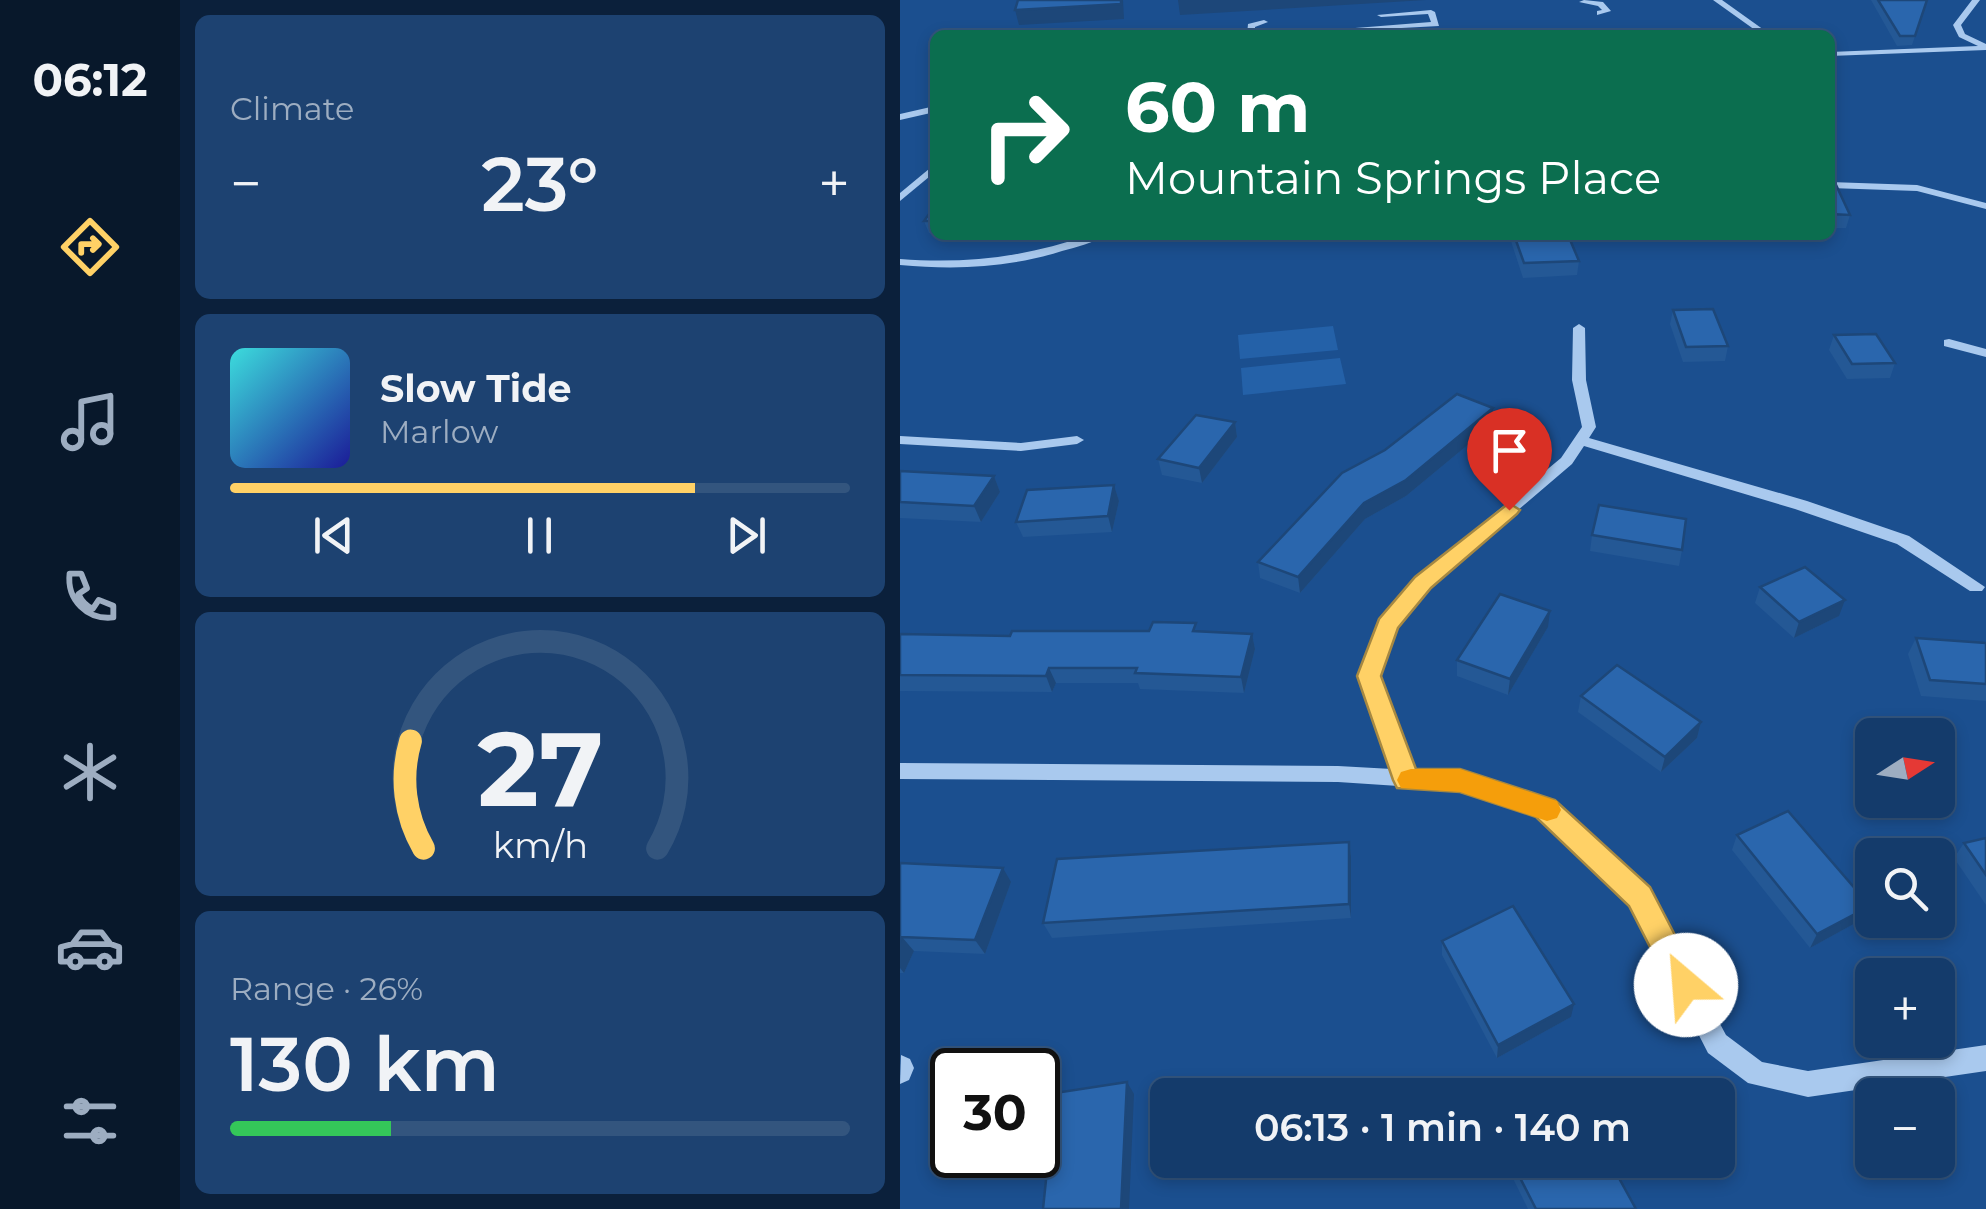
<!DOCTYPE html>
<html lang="en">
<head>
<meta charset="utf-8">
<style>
  :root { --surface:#143b6b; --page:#1d4271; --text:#f1f3f6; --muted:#9dadc1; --line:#33557e; --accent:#ffd166 }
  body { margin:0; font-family:Montserrat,sans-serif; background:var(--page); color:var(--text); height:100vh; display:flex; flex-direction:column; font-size:38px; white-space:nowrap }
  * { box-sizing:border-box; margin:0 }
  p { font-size:32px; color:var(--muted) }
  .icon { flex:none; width:55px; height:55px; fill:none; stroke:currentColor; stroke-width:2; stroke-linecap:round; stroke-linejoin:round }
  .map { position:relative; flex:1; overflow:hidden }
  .sheet { display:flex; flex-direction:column; gap:15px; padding:15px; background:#0b203b; width:720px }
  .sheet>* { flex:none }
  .hud { position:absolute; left:30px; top:30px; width:905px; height:210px; border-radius:15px; box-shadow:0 5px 15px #0003,0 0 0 2px var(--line); background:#0b6e4f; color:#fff; overflow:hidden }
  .needle { width:65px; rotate:78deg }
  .tools { position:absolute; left:955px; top:718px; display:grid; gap:20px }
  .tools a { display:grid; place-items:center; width:100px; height:100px; border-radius:15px; background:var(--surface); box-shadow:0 5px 15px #0003,0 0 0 2px var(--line); font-size:50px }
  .speed { position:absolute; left:30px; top:1048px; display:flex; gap:20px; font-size:50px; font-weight:700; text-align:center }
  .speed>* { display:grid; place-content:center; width:130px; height:130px; border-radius:50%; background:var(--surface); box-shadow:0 5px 15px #0003,0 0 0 2px var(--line); line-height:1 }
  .speed .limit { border:5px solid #111; border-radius:15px; background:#fff; color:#111 }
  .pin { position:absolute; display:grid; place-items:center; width:85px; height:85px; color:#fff; margin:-102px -42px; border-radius:50% 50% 50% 0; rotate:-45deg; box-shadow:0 0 10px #0007 }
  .pin .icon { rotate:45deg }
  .me { position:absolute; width:110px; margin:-55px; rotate:333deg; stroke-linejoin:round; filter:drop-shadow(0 0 8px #0008) }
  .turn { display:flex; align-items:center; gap:35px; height:210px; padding:0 30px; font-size:45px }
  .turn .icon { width:130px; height:130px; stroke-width:2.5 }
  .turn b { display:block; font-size:70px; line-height:85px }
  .big { font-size:75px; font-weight:600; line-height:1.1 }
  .sheet .tile { flex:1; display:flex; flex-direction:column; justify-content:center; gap:15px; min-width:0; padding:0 35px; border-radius:15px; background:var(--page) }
  .sheet .dial { align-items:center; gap:0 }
  .dial svg { height:260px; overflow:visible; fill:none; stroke:var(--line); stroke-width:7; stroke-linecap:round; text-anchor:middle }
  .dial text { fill:var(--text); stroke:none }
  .song { display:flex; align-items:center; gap:30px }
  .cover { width:120px; height:120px; border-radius:15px; background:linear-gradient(135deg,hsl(180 70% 55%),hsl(240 70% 35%)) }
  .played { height:10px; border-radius:5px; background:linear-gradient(90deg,var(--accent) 75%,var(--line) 75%) }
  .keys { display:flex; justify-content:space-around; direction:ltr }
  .heat { display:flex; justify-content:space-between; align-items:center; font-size:55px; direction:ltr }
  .charge { height:15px; border-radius:8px; background:linear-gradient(90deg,#34c759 26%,var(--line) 0) }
  .trip { position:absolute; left:250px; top:1078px; width:585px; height:100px; border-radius:15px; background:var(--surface); box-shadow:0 5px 15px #0003,0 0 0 2px var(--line); font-weight:600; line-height:100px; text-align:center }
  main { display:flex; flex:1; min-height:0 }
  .tabs { display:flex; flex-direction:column; width:180px; justify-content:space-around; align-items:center; background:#08182b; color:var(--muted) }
  .tabs .icon { width:70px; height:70px }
  .tabs .current { color:var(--accent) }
  .tabs b { font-size:45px; color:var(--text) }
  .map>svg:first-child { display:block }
  .green { fill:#2461a8 }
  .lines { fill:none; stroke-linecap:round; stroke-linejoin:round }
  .minor { fill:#a9c9ee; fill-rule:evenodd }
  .wall { fill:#245895 }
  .shaded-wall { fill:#1d4779 }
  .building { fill:#2a66ad; stroke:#1d4779; stroke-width:2.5 }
  .route { fill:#ffd166; stroke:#a68842; stroke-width:2.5 }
  .slow { fill:#f59e0b }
</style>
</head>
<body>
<main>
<nav class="tabs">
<b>06:12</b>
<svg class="icon current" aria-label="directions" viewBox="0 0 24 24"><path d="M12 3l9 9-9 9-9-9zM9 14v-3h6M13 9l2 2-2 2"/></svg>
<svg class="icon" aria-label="music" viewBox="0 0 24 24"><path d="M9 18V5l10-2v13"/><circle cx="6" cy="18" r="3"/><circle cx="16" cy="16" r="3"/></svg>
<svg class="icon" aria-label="phone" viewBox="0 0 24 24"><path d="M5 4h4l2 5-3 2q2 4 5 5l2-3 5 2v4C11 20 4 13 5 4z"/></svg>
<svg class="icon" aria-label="climate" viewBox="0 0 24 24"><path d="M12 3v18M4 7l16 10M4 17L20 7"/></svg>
<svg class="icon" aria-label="car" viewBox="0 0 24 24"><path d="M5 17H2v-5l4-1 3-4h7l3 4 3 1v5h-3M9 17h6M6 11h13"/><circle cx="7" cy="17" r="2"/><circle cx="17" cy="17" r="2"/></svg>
<svg class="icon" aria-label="filters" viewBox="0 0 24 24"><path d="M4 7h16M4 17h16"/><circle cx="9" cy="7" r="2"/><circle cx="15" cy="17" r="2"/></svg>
</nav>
<section class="sheet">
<div class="tile"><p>Climate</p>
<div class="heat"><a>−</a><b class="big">23°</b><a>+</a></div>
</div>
<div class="tile">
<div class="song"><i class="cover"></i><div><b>Slow Tide</b><p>Marlow</p></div></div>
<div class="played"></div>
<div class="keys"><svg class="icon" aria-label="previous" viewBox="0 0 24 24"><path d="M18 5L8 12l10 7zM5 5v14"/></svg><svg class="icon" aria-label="pause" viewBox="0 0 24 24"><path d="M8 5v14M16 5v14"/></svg><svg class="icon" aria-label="next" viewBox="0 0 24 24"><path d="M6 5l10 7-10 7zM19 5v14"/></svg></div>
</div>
<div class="tile dial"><svg viewBox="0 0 100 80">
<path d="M14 69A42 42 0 1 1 86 69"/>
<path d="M14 69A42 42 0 0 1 10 36" stroke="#ffd166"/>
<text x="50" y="56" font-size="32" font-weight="700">27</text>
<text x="50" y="72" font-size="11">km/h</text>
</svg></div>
<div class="tile"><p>Range · 26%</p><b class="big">130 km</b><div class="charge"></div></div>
</section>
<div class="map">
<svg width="1086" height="1209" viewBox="0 0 1086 1209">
  <rect width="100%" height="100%" fill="#1b4f8f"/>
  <!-- green -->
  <g class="green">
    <path d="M433,326L438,350L340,359L338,335Z"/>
    <path d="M440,358L446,384L343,395L341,368Z"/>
  </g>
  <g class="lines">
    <!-- minor -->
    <g class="minor">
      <path d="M684,0L703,2L711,11L697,15V11L702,10L698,6L679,2Z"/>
      <path d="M813,0H822L871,35H862Z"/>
      <path d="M1072,0H1080L1061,25L1065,34L1086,44V50L930,56V52L1078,46L1059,37L1053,25Z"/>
      <path d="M531,10L535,12L539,26L368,35L531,22L528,14L481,17L477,15Z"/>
      <path d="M364,20L368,22L355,27V35H347L348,24Z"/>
      <path d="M35,106V112L0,120V114Z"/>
      <path d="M35,164V172L0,201V193Z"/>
      <path d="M930,182L1017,185L1086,203V209L1017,191L930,188Z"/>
      <path d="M189,235H206C193,243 177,247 162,251C108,268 56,270 0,265V259C67,264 126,257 189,235Z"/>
      <path d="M679,324L685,328L686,380L696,427L689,438L907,501L1009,536L1085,587L1082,591H1070L997,544L895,509L684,446L672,464L529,586L496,627L478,675L513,770L559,772L653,803L748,890L826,1035L862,1062L908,1071L1086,1045V1071L908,1097L848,1083L808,1053L732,904L639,816L559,790L438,782L0,779V763L438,766L492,769L460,675L482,620L517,578L661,458L682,427L672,380L673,328Z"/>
      <path d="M1049,339L1086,349V357L1044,346V340Z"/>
      <path d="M0,436L121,443L177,436L184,440L177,444L121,451L0,444Z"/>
      <path d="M1,1055L10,1059L14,1068L9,1080L0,1084Z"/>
    </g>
  </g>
  <!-- wall -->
  <g class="wall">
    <path d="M971,0H1027L1012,45L997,46Z"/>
    <path d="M930,172L950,215L946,228H930Z"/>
    <path d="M35,206V233H29L24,221Z"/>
    <path d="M609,235H668L679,261L677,275L623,278Z"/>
    <path d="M773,310L828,346L825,361L783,362L770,324Z"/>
    <path d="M934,335L995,363L990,378L947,379L929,350Z"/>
    <path d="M335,422L337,437L302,483L262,475L258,459Z"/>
    <path d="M593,424L506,496L465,519L400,593L360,578L358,562Z"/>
    <path d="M0,471L94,476L100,492L81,522L0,518Z"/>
    <path d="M214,485L219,501L212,532L123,537L116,522Z"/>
    <path d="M692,535L782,550L779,566L690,551Z"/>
    <path d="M860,587L939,616L894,638L855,603Z"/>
    <path d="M648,627L608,695L557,676V660Z"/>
    <path d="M298,631L352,634L355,649L344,693L240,689L238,683H156L152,692L0,691V634L110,636Z"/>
    <path d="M1016,638L1086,643V701L1021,696L1008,654Z"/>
    <path d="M681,696L801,722L797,738L761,772L678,712Z"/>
    <path d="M837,835L961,920L910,948L832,850Z"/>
    <path d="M1086,838V905L1054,858L1064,843Z"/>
    <path d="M449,842L451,857V918L152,938L143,923Z"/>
    <path d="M0,863L111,882L85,954L14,951L4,973H0Z"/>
    <path d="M542,941L671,1017L597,1058L542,955Z"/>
    <path d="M604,1160H709L736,1209H628Z"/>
  </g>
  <!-- shaded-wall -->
  <g class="shaded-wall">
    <path d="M221,0H223L224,19L119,25L115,10Z"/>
    <path d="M278,0H526L280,15Z"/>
    <path d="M593,408V424L506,496L465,519L400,593L398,577L464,503Z"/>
    <path d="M335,422L337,437L302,483L299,468Z"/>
    <path d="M94,476L100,492L81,522L74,506Z"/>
    <path d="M214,485L219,501L212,532L208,516Z"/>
    <path d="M945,600L939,616L894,638L899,622Z"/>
    <path d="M650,611L648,627L608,695L610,679Z"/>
    <path d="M352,634L355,649L344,693L341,677Z"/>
    <path d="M149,668L156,683L152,692L146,676Z"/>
    <path d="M801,722L797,738L761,772L765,757Z"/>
    <path d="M449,842L451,857V918L449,904Z"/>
    <path d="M103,868L111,882L85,954L75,940Z"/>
    <path d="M970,906L961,920L910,948L917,934Z"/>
    <path d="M2,937L14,951L4,973L0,968V942Z"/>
    <path d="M674,1004L671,1017L597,1058L598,1045Z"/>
    <path d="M227,1082L234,1094L229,1209H221Z"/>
  </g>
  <!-- building -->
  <g class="building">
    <path d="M118,0H221V4L115,10Z"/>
    <path d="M978,0H1027L1015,36H1000Z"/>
    <path d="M930,172L950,215L930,214Z"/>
    <path d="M35,206V221H24Z"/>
    <path d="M614,235H668L679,261L624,263Z"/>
    <path d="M813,309L828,346L786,347L773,310Z"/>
    <path d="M976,334L995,363L952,364L934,335Z"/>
    <path d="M557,394L593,408L506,480L464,503L398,577L358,562L442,473L485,450Z"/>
    <path d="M296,415L335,422L299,468L258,459Z"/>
    <path d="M0,471L94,476L74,506L0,502Z"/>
    <path d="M214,485L208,516L116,522L127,490Z"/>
    <path d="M699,505L786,519L782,550L692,535Z"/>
    <path d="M905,567L945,600L899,622L860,587Z"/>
    <path d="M600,594L650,611L610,679L557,660Z"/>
    <path d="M253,622L296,623L293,631L352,634L341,677L235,673L237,668H149L146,676L0,675V634L110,636L112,631H249Z"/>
    <path d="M1016,638L1086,643V684L1030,680Z"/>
    <path d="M717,665L801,722L765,757L681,696Z"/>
    <path d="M888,811L970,906L917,934L837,835Z"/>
    <path d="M1086,838V875L1064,843Z"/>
    <path d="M449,842V904L143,923L157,859Z"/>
    <path d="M0,863L103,868L75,940L2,937L0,942Z"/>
    <path d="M613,906L674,1004L598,1045L542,941Z"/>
    <path d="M227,1082L221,1209H143L155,1093Z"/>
    <path d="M665,1082L673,1095H640Z"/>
    <path d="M611,1160H709L736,1209H636Z"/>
  </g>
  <!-- route -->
  <path class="route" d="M609,503L620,510L617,514L531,588L498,628L481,676L516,769H560L655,800L750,887L801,985L797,996L786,1000L775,996L729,906L636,817L560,792L497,788L493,780L457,676L479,619L515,577Z"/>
  <!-- slow -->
  <path class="slow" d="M511,769H560L657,801L661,810L657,818L647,821L560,792L501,788L497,780L501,772Z"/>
</svg>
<div class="tools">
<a><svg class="needle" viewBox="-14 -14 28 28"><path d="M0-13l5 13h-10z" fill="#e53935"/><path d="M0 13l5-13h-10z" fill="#9dadc1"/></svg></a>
<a><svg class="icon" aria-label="search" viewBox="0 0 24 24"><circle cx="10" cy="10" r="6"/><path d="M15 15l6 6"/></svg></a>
<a>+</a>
<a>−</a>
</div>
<div class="speed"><div class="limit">30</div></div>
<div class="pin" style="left:609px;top:510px;background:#d93025"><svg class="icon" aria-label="arrive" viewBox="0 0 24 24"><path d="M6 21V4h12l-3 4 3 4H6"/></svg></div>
<svg class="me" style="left:786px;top:985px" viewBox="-20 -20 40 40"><circle r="19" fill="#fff"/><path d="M0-13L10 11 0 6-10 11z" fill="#ffd166"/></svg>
<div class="trip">06:13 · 1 min · 140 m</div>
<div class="hud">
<div class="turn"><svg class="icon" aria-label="right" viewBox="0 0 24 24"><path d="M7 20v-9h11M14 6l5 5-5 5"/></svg><div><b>60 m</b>Mountain Springs Place</div></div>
</div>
</div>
</main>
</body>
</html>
